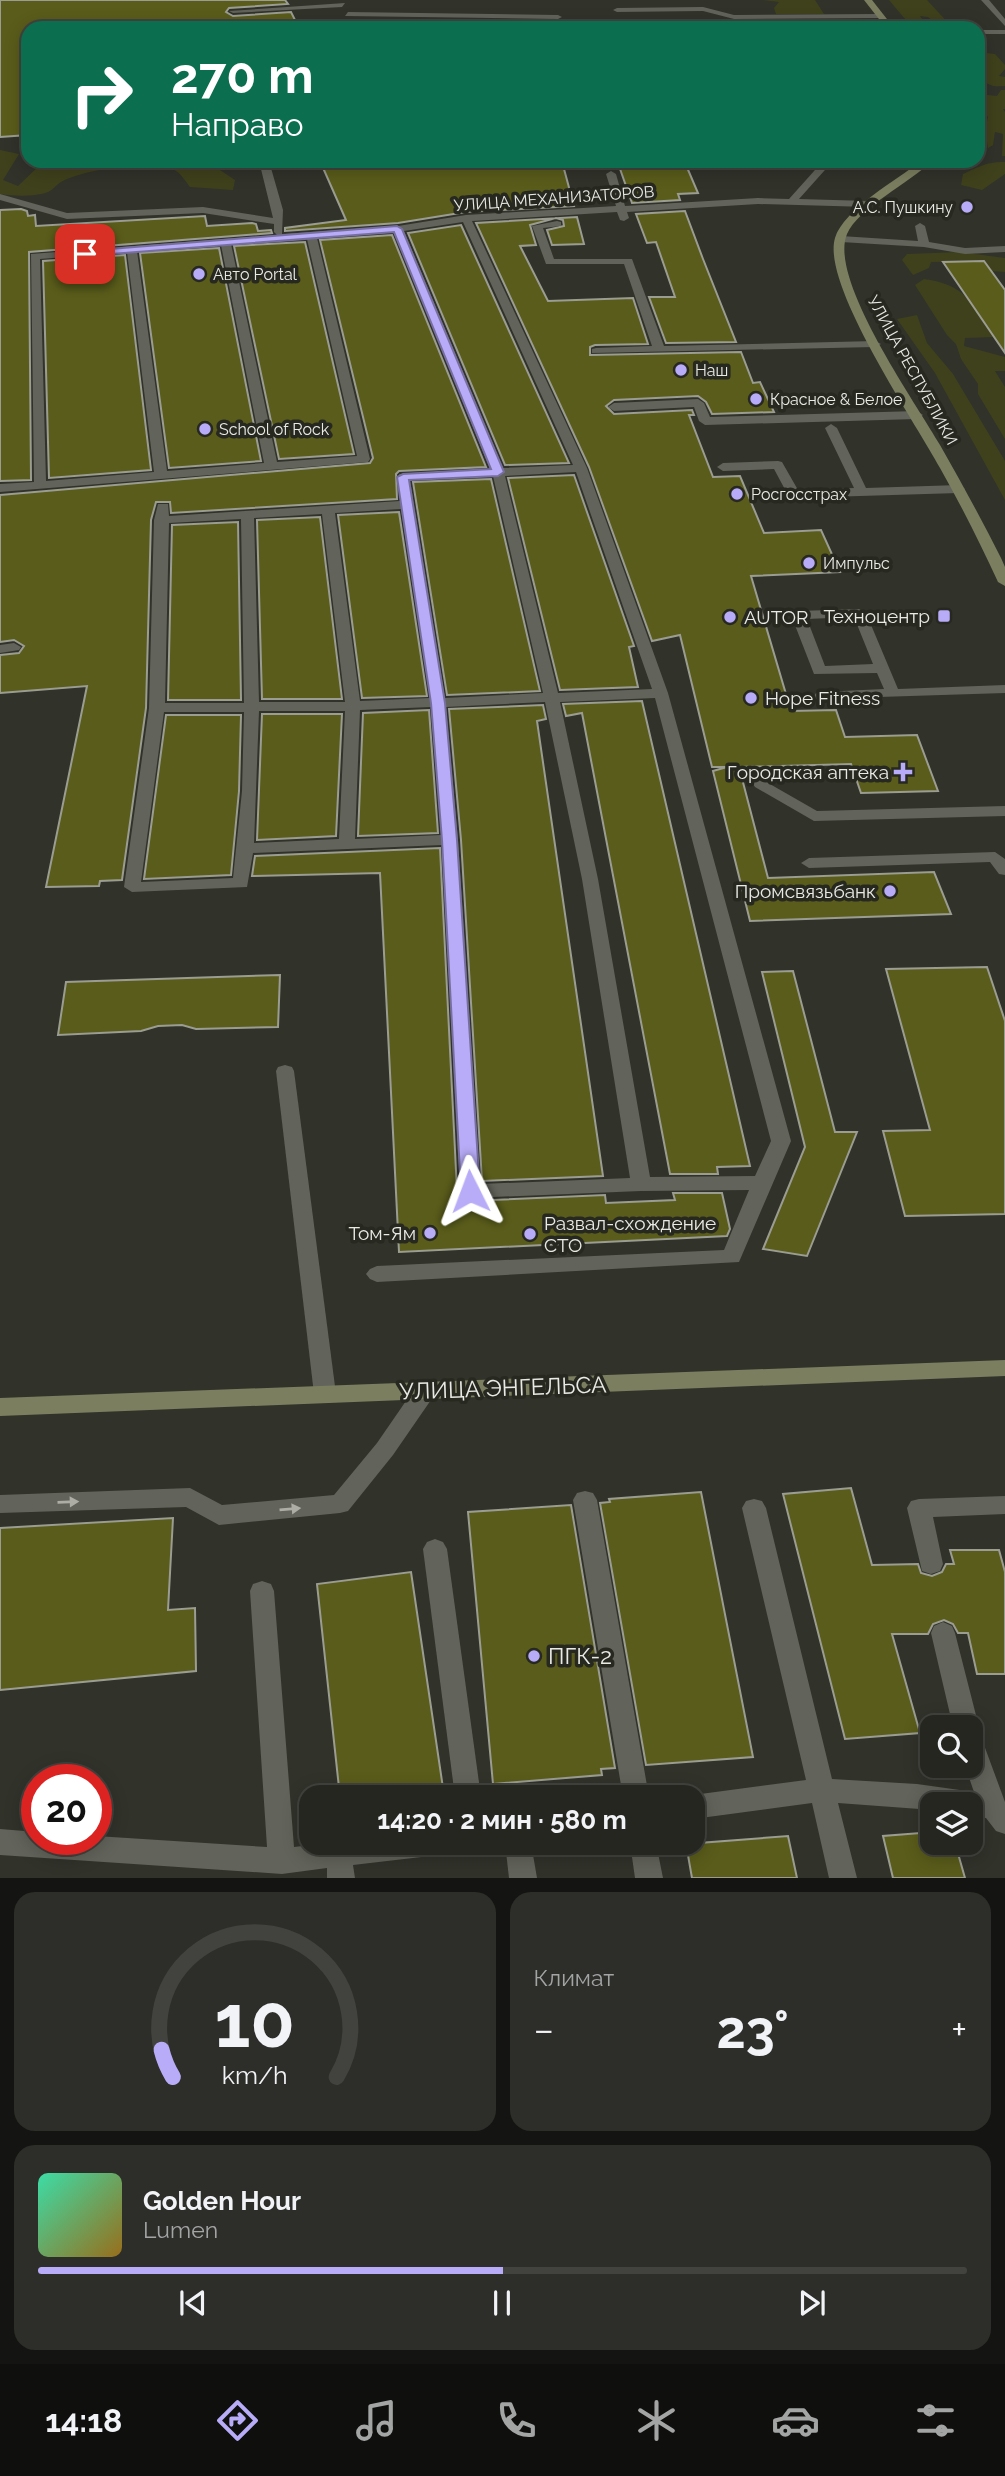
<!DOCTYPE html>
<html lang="ru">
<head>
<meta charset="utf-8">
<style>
  :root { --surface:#252620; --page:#2d2e29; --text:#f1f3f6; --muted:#a3a5a5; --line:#42433e; --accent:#b8abf7 }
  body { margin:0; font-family:Raleway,sans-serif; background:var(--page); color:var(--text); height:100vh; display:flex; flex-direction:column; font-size:26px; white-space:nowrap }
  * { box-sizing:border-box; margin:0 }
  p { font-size:23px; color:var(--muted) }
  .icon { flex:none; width:38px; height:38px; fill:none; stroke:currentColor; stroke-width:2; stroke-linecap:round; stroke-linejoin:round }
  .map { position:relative; height:1878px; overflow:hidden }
  .drawer { display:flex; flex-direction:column; gap:14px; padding:14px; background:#141512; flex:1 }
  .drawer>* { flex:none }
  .hud { position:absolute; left:21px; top:21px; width:964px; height:147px; border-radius:21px; box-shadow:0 4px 18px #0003,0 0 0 2px var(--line); background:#0b6e4f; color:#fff; overflow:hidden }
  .fabs { position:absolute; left:920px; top:1715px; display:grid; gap:14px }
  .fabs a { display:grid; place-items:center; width:63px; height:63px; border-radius:14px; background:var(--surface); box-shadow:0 4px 18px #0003,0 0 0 2px var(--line); font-size:35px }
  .speed { position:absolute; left:21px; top:1764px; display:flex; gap:14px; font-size:35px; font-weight:700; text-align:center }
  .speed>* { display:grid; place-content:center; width:91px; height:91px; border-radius:50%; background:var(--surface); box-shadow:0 4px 18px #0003,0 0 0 2px var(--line); line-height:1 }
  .speed .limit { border:10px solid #d22; background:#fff; color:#111 }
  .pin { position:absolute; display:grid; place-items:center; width:60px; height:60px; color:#fff; margin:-30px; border-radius:14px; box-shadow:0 4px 10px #0006 }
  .me { position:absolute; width:77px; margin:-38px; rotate:357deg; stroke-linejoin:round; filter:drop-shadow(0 0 5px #0008) }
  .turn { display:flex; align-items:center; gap:24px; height:147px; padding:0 35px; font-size:32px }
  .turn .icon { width:91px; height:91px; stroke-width:2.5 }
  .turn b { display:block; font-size:49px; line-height:60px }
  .big { font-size:52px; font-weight:700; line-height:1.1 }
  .drawer .card { flex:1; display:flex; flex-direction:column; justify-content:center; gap:10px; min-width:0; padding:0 24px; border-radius:21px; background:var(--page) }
  .drawer .dial { align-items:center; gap:0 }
  .dial svg { height:182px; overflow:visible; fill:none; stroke:var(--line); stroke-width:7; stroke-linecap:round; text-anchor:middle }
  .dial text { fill:var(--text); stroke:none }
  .song { display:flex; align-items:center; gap:21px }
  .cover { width:84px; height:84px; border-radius:10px; background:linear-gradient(135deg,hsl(160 70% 55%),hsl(40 70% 35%)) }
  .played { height:7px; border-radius:4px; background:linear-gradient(90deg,var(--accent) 50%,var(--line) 50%) }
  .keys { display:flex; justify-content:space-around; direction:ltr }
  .heat { display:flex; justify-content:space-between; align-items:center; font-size:38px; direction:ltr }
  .drawer .tiles { flex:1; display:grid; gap:14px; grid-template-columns:1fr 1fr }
  .card:last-child { grid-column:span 2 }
  .trip { position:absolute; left:299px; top:1785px; width:406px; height:70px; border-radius:21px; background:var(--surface); box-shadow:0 4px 18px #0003,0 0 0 2px var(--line); font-weight:700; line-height:70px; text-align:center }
  .tab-bar { display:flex; height:112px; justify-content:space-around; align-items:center; background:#0f0f0d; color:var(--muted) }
  .tab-bar .icon { width:49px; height:49px }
  .tab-bar .active { color:var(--accent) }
  .tab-bar b { font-size:32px; color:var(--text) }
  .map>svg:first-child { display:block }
  .green { fill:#3f411c }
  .building { fill:#595c1a; stroke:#9b9c92; stroke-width:2 }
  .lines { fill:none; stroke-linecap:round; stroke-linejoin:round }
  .service { fill:#62635a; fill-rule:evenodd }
  .secondary { fill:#7c7e60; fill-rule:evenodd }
  .oneway { fill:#adada6 }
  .route { fill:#b8abf7; stroke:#786fa1; stroke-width:2 }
  .poi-dot { fill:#b8abf7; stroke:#272820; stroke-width:2.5 }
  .labels { text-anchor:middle; stroke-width:7; stroke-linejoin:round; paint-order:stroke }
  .far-street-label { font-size:16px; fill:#eaeae5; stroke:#272820 }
  .far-poi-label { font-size:16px; fill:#eaeae5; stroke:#272820; text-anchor:start }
  .poi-label { font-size:19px; fill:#eaeae5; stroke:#272820; text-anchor:end }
  .near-street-label { font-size:23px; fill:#eaeae5; stroke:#272820 }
  .near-poi-label { font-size:23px; fill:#eaeae5; stroke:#272820; text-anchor:start }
</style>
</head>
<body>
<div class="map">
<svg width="1005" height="1878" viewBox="0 0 1005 1878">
  <rect width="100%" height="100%" fill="#31322a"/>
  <!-- green -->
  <g class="green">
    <path d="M763,0H815L824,14H776L774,8L779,2Z"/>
    <path d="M889,0H927L951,26L941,27L928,17L920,16L927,26H911Z"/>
    <path d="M828,20L833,28H766L769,22Z"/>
    <path d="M978,52L995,54L1005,65V69L999,76L1005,77V86C980,89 978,73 978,52Z"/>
    <path d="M1001,90H1005V109H1003L1005,112V156H1002L1003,134L995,132L993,145L988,148L985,130L988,117L978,103V94L997,96Z"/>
    <path d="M0,150L19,154L3,180L18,186L44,161H218L220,170L235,180L233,190L190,187C186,182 181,174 176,171C157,157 80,170 61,182C56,185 53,190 48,192C35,197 14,196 0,194Z"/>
    <path d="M1005,162V174L982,190L961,185L963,174C977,167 989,161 1005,162Z"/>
    <path d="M959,252L1005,258V272L991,271L984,261L931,262L929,268L913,275L902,260L907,254Z"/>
    <path d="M924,279C967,285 971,303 994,337L965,338L964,346L1005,357V371H995L1005,387V439L978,394V384L961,359L956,344L947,335L915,285Z"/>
    <path d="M917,315L927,343L953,374L1005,461V500L935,373L897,319Z"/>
  </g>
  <!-- building -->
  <g class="building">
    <path d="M0,0H285L288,4L229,8L226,12L233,16L291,12L299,28H273L269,21L264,22L260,28H28V135L0,137Z"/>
    <path d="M320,161H547L549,169H564L574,206L466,212L398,223L285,231V228L346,220Z"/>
    <path d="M686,165L698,193L678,194L680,200L632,203L619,166Z"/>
    <path d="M21,209L27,211L28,216L35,215L36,226L205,216L207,226L252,223L256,224L258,231L271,230L272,233L29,252L31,480L0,481V210Z"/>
    <path d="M685,211L703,259L736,342L666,343L649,297H675L656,242L647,243L636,214Z"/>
    <path d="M577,217L584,244L552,245L547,230L564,226L563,220L556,218L530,225L536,245L520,246L548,301L633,298L648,344L595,345L590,347V355L741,352L753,383L760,382L774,412L712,414L706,402L698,396L614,400L606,406L614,414L692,410L694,415H689L713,477L740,476L764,533L821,530L840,572L751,576L791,711L836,710L845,737L917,735L938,791L861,793L851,764L739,767L768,878L934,872L951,914L750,921L713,771L727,767H712L680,635L652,641L589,467L476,223Z"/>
    <path d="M461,225L569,463L505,465L408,233Z"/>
    <path d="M392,235L486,467L399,471L396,474L397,499L171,513L170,502H156L151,520L146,708L122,880L100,881L99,886L46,887L87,686L0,693V655L19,653L24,646L14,640L0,642V495L370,463L373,458L320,240Z"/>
    <path d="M305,242L354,454L279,459L234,246Z"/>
    <path d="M219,248L261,461L169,468L140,253Z"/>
    <path d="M125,255L151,470L49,478L43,261Z"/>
    <path d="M984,261L1005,290V353L943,262Z"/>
    <path d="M574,475L634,646L629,647L638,687L560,690L508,478Z"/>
    <path d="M491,479L540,691L447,695L413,482Z"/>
    <path d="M399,512L427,696L362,698L338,515Z"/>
    <path d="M320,517L342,699H262L257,520Z"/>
    <path d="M238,522L241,700H168L172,525Z"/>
    <path d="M642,701L750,1166L717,1167L718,1174H670L582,713L566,716L563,704Z"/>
    <path d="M543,705L546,719L537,721L603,1176L482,1181L461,840L449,709Z"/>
    <path d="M429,710L438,833L358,836L363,713Z"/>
    <path d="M262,714H342L336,836L257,840Z"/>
    <path d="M166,715H241L239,791L231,875L144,879Z"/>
    <path d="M440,848L457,1191L461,1197L470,1201L605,1195L606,1203L675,1200L673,1193H722L730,1229L727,1236L399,1252L380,873L252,876L255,856Z"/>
    <path d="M987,967L1005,1021V1214L905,1216L883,1131L930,1130L886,969Z"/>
    <path d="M793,971L835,1132H857L807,1256L763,1249L805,1147L762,972Z"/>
    <path d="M280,975L278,1027L196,1029L182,1025L158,1026L141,1031L58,1035L66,982Z"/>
    <path d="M851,1488L872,1565L918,1564L921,1573L932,1576L942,1572L946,1564H954L950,1550H999L1005,1572V1674H977L968,1633H958L953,1624L944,1620L933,1624L928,1634H892L920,1733L845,1739L783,1494Z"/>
    <path d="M701,1492L753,1757L646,1765L600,1503L610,1502L609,1499Z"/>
    <path d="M571,1505L615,1768L601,1769L602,1775L493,1784L468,1512Z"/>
    <path d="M173,1518L168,1610L195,1608L196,1671L0,1690V1528Z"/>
    <path d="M411,1572L443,1788L380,1797H340L317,1584Z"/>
    <path d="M933,1832V1843H955L965,1878H893L883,1836Z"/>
    <path d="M788,1836L797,1878H692L686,1844Z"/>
  </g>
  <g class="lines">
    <!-- service -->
    <g class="service">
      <path d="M981,0H989L1005,19V26Z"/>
      <path d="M345,3L342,7L233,13L229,11Z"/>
      <path d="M703,7L734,15L880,14L884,16L880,18L734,19L703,11L617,12L613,10L617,8Z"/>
      <path d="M348,12L558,15L562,17L558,19L345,16Z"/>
      <path d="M266,24H269L271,28H263Z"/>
      <rect x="978" y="30" width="27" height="4"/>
      <path d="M259,161H269L283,210L282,234L398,226L466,215L616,206L606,174L611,171L616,174L625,206L758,198L789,199L823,161H833L799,199L869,201L874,204L869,207L758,204L627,212L629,218L624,221L620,220L617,212L472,221L587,468L668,693L791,1141L739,1262L377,1282L370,1279L366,1274L370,1269L377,1266L724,1250L749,1190L641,1191L470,1198L463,1196L460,1191L442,845L253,853L247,887L132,892L124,887L149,708L154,520L158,504H168L169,516L400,501L399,474L490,469L394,232L317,238L370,459L368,462L0,492V484L34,482L31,254L277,235L274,232V224L203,213L67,219L0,200V194L67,213L203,207L273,218ZM463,222L573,465L503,468L404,231ZM307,239L357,456L277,462L231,244ZM221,245L264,463L167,471L137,251ZM127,252L154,472L46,481L40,259ZM576,472L652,689L558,693L505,476ZM493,476L543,693L445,698L410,480ZM401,509L430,698L360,701L335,513ZM322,514L345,702H259L254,518ZM241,519L244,703H165L169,523ZM655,698L771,1141L755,1176L650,1177L598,879L560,702ZM545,702L582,879L630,1178L480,1184L458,840L446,707ZM431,707L441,835L355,839L360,710ZM259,711H345L339,839L254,843ZM164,712H244L242,791L233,878L141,882Z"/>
      <path d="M557,221L561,222V226L543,228L554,259H632L664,346L875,341L881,344L875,347L592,353V349L596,348L652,346L624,264H546L532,226Z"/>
      <path d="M920,223L925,226L929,242L965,248L1005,246V252L965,254L924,247L841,242L836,239L841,236L918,241L915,226Z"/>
      <path d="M698,399L704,403L710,417L917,411L923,415L917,419L705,425L699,421L694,407L614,411L608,407L614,403Z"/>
      <path d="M831,424L837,428L866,488L959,485L965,489L959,493L794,498L789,497L774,469L723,471L717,467L723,463L778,461L782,462L798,490L854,488L825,428Z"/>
      <path d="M859,609L866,613L898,689L1005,685V693L816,699L814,696L816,693L821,692L884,689L877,673L814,674L791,615L798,611ZM854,617L873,664L825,666L807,619Z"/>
      <path d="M14,643L21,647L19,650L0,653V645Z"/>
      <path d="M761,779L817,811L1005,806V816L814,821L755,787L753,784L755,781Z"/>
      <path d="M995,852L1005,859V875L999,874L990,862L809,868L801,863L809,858Z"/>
      <path d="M285,1065L292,1067L294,1071L336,1394L333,1400L325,1403L317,1400L314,1394L276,1071L278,1067Z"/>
      <path d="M425,1382L433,1385L436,1391L433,1397L393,1455L348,1511L340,1513L219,1525L186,1507L0,1513V1495L190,1488L222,1505L334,1495L377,1443L417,1385Z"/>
      <path d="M585,1491L593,1493L597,1500L649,1797H623L573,1500L577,1493Z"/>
      <path d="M1005,1496V1514L933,1517L943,1564L940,1571L931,1574L922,1571L907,1508L911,1501L919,1499Z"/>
      <path d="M754,1499L762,1501L766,1508L832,1779L917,1784L974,1792L965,1766H971V1727H953L931,1633L934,1626L943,1622L952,1626L955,1633L979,1727L975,1735L980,1737L984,1745L1005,1802V1834L996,1831L986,1818L971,1816V1804H933V1810L838,1803L857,1878H829L812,1803L693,1819V1797H687L693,1795L806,1780L742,1508L746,1501Z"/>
      <path d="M435,1539L443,1542L447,1549L481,1797H455L423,1549L427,1542Z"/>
      <path d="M262,1581L271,1584L274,1591L294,1847L328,1843H443L440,1852L430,1856L353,1865L355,1878H327V1868L282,1874L0,1855V1829L37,1832V1839H96V1836L267,1847L250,1591L253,1584Z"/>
      <path d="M505,1843H531L537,1878H509Z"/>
      <path d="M630,1843H656L663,1878H635Z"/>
    </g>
    <!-- secondary -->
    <g class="secondary">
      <path d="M864,0H872L894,28H886Z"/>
      <path d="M921,161H932C911,182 858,208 847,234C828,279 916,403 940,445C961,482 982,520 1001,558L1005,567V586L998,582C980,543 961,505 940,468C916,423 821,285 835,238C844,209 897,180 921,161Z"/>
      <path d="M1005,1360V1376L0,1416V1398Z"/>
    </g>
  </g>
  <!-- one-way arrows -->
  <defs><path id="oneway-solid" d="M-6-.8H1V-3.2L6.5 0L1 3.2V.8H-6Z" transform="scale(1.75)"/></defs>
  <g class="oneway">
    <use href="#oneway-solid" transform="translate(68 1502) rotate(-2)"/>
    <use href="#oneway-solid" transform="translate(290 1509) rotate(-5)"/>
  </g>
  <!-- route -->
  <path class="route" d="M397,226L402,229L504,472L498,476L409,480L445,703L457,840L480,1191L477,1196H464L461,1191L442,840L431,703L397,477L403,474L491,469L394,232L85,256L81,254L85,251Z"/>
  <!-- markers -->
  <g class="poi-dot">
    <circle cx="967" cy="207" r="7"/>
    <circle cx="199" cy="274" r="7"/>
    <circle cx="681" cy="370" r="7"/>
    <circle cx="756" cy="399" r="7"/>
    <circle cx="205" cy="429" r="7"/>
    <circle cx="737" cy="494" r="7"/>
    <circle cx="809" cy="563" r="7"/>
    <rect x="937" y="609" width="14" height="14" rx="3.5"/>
    <circle cx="730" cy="617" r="7"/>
    <circle cx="751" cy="698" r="7"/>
    <path d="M899.5 761.5h7v7h7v7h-7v7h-7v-7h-7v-7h7z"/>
    <circle cx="890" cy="891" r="7"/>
    <circle cx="430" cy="1233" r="7"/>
    <circle cx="530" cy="1234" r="7"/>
    <circle cx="534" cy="1656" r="7"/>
  </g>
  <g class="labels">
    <!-- far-street labels -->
    <g class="far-street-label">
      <text transform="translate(554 198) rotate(-4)" y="6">УЛИЦА МЕХАНИЗАТОРОВ</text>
      <text transform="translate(913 370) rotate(61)" y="6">УЛИЦА РЕСПУБЛИКИ</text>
    </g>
    <!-- far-poi labels -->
    <g class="far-poi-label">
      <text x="953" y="213" text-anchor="end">А.С. Пушкину</text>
      <text x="213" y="280">Авто Portal</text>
      <text x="695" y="376">Наш</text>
      <text x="770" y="405">Красное &amp; Белое</text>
      <text x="219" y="435">School of Rock</text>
      <text x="751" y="500">Росгосстрах</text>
      <text x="823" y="569">Импульс</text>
    </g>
    <!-- poi labels -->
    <g class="poi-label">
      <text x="930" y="623">Техноцентр</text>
      <text x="744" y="624" text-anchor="start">AUTOR</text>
      <text x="765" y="705" text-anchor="start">Hope Fitness</text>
      <text x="889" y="779">Городская аптека</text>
      <text x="876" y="898">Промсвязьбанк</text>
      <text x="544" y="1230" text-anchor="start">Развал-схождение<tspan x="544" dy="22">СТО</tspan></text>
      <text x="416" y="1240">Том-Ям</text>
    </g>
    <!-- near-street labels -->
    <g class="near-street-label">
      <text transform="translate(503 1388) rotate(-2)" y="8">УЛИЦА ЭНГЕЛЬСА</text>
    </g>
    <!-- near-poi labels -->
    <g class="near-poi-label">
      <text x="548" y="1664">ПГК-2</text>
    </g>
  </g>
</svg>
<div class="fabs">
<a><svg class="icon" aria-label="search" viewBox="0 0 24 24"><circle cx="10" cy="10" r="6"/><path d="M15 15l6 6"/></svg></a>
<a><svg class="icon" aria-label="layers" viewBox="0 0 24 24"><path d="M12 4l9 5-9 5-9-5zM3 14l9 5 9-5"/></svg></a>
</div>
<div class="speed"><div class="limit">20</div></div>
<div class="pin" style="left:85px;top:254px;background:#d93025"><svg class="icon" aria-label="arrive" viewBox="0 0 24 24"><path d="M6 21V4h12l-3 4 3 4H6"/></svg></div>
<svg class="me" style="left:470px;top:1191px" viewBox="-20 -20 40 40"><path d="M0-17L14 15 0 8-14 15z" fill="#b8abf7" stroke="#fff" stroke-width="4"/></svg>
<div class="trip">14:20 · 2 мин · 580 m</div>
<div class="hud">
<div class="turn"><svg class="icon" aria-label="right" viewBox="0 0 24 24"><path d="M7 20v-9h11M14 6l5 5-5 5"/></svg><div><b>270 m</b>Направо</div></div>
</div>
</div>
<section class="drawer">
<div class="tiles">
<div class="card dial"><svg viewBox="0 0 100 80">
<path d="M14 69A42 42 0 1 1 86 69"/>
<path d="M14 69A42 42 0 0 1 9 57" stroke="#b8abf7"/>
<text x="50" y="56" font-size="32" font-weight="700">10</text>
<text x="50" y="72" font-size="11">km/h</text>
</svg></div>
<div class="card"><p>Климат</p>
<div class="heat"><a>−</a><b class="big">23°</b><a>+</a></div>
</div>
<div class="card">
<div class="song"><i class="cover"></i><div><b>Golden Hour</b><p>Lumen</p></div></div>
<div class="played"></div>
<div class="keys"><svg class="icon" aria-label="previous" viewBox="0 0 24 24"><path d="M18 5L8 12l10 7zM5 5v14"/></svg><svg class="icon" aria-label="pause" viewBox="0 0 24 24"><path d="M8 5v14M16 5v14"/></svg><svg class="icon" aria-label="next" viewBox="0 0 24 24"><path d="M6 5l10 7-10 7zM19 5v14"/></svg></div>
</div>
</div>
</section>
<nav class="tab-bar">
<b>14:18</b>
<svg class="icon active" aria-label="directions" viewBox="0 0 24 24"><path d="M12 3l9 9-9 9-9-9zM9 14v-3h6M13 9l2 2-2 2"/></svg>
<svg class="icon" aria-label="music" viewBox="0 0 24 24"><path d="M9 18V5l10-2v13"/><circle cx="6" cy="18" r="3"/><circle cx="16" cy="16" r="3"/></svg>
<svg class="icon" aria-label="phone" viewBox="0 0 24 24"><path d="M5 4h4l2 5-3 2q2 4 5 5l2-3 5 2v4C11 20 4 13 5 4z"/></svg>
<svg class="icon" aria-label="climate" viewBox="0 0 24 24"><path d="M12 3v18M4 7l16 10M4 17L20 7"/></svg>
<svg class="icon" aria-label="car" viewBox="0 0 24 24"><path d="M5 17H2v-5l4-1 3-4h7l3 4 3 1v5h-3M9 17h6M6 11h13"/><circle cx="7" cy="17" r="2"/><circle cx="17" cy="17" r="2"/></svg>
<svg class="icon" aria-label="filters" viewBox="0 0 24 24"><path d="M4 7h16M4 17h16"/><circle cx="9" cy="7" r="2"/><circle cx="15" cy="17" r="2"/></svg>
</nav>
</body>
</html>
